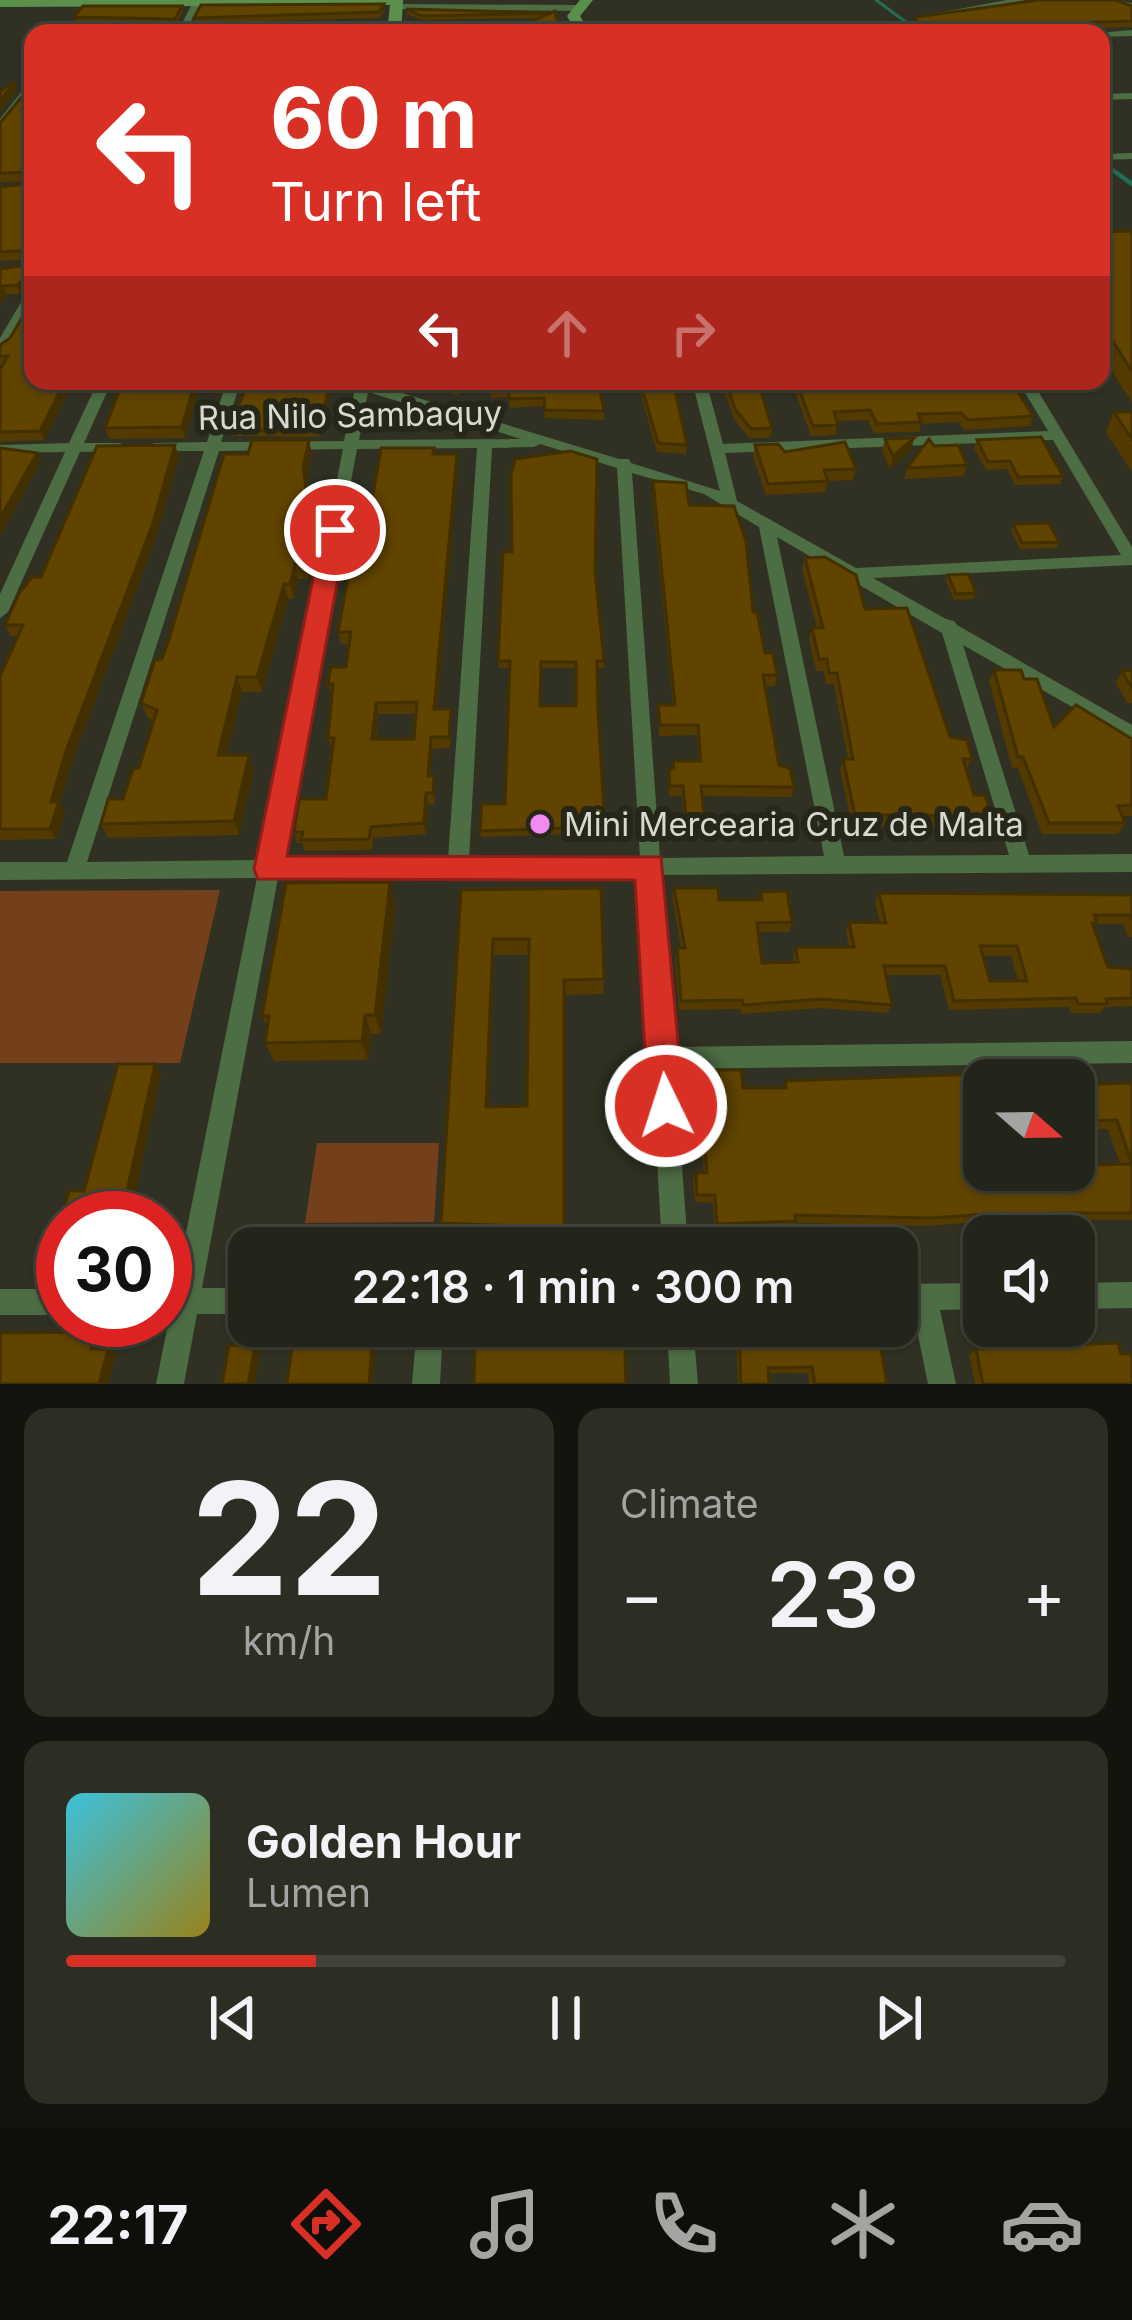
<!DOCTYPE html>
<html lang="en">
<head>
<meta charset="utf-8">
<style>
  :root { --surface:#24251a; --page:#2c2d23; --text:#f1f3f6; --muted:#a3a5a2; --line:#414239; --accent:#d93025 }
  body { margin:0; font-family:Inter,sans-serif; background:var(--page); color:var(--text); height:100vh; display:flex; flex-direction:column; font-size:45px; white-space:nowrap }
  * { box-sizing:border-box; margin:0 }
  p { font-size:39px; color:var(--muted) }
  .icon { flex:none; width:66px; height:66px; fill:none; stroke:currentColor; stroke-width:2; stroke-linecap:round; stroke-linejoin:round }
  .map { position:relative; height:1384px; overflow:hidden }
  .side { display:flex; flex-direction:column; gap:24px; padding:24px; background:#14140e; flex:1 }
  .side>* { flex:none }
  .banner { position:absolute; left:24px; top:24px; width:1086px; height:366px; border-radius:24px; box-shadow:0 3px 9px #0004,0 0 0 3px var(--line); background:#d93025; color:#fff; overflow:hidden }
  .needle { width:78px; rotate:110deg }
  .tools { position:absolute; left:963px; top:1059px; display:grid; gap:24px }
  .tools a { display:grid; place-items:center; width:132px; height:132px; border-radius:24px; background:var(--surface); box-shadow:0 3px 9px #0004,0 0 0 3px var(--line); font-size:60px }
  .speed { position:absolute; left:36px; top:1191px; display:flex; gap:24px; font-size:60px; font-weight:700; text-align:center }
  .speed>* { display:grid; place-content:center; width:156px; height:156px; border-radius:50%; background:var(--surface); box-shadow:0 3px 9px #0004,0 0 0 3px var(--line); line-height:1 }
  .speed .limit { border:18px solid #d22; background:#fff; color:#111 }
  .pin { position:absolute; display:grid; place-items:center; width:102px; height:102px; color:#fff; margin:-51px; border:6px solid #fff; border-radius:50%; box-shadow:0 3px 12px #0007 }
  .me { position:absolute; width:132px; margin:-66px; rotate:356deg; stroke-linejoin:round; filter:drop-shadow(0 0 9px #0008) }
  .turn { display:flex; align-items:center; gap:42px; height:252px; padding:0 48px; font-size:54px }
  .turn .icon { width:156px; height:156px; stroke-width:2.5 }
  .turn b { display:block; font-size:84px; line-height:102px }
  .lanes { display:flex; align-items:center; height:114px; padding:0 48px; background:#0003; justify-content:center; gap:60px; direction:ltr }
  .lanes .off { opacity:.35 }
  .big { font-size:90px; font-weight:600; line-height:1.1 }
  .side .card { flex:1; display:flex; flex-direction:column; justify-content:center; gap:18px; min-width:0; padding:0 42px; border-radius:24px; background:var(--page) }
  .side .dial { align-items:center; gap:0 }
  .dial b { font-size:156px; line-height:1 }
  .song { display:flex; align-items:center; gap:36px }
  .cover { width:144px; height:144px; border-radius:18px; background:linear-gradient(135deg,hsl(190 70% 55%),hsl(50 70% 35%)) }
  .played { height:12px; border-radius:6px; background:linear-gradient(90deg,var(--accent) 25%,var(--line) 25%) }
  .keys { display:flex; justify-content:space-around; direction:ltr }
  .heat { display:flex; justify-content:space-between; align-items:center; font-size:66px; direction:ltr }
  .side .tiles { flex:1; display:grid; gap:24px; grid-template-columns:1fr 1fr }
  .card:last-child { grid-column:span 2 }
  .trip { position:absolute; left:228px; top:1227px; width:690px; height:120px; border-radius:24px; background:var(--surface); box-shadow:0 3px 9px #0004,0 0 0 3px var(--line); font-weight:600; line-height:120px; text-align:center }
  .tab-bar { display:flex; height:192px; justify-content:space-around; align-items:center; background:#0e0f0a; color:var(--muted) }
  .tab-bar .icon { width:84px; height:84px }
  .tab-bar .active { color:var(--accent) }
  .tab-bar b { font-size:54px; color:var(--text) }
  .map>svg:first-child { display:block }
  .green { fill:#73401b }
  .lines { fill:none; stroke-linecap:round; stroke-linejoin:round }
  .stream-far1 { stroke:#226d55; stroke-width:3 }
  .stream { stroke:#226d55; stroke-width:4.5 }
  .street { fill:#4d6d44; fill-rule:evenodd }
  .secondary { fill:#5b8f4c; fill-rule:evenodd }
  .wall { fill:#533a00; fill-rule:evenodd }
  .shaded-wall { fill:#433000 }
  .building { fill:#604400; stroke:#433000; stroke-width:3; fill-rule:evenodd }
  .route { fill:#d93025; stroke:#8d1f18; stroke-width:3 }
  .poi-dot { fill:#f28af2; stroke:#262719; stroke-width:4.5 }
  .labels { text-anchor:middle; stroke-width:12; stroke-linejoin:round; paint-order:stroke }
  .street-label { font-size:33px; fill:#d8d9d0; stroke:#262719 }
  .poi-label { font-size:33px; fill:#d8d9d0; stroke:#262719; text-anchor:start }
</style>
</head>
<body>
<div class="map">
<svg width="1132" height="1384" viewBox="0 0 1132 1384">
  <rect width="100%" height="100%" fill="#303122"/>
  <!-- green -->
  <g class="green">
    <path d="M220,890L180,1063H0V891Z"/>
    <path d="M317,1143H439L434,1222L305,1223Z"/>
  </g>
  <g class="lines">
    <!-- stream-far1 -->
    <path class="stream-far1" d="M876,0L921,33"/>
    <!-- stream -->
    <path class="stream" d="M1107,166L1132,184"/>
    <!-- street -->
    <g class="street">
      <path d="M194,0H202L185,33H177Z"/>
      <path d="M1007,0H1026L931,18L927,15Z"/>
      <path d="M1114,0L1132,3V9L1115,2Z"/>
      <path d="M396,4L578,5L582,8L578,11L393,9Z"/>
      <path d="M348,27L394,26L398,29L394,32H345Z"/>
      <path d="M134,28L137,33L63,32L67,29Z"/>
      <path d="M1132,30V36L1101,37V33H1097Z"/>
      <path d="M33,77V87L4,128L0,129V119Z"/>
      <path d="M1132,93V99L1101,100V94Z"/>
      <path d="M1132,153V159L1101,160V154Z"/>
      <path d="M33,288V303L7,349L0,353V338L27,292Z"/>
      <path d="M98,381H112L84,443H120L127,447L120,451L80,452L8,612L0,618V594L65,452L0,453V445L69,443Z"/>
      <path d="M227,381H241L221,442L344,441L355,388L340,381H370L369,383L619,459H629L631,463L720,491L692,381H706L723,444L1048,431L1018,381H1032L1132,547V565L873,578L946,619L954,621L957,625L1132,725V741L963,645L1029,855L1132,854V872L661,875L673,1047L1132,1041V1063L675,1069L688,1248H662L641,875L278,878L202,1288H249V1314H197L184,1384H156L170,1314H165V1288H175L257,878L0,880V862H67L204,451H154L147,447L154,443L207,442ZM368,392L521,439L359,440ZM1053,440L1121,555L856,568L737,501L725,453ZM540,444L617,468L640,858L469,859L492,448L534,447ZM477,448L448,859L281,860L357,449ZM343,449L261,860L87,862L219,451ZM632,473L704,494L759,527L824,856L660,858ZM777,537L942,633L1009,855L844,856Z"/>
      <path d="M1132,1282V1308L1074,1309V1283Z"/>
      <path d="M984,1283V1309L940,1310L956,1384H928L913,1310H897V1284Z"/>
      <rect x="0" y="1289" width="63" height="26"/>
      <path d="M417,1326H443L440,1384H412Z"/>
      <path d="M667,1326H693L698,1384H670Z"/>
    </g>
    <!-- secondary -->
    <g class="secondary">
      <path d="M0,0H403V1L401,33H387L390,5L0,7Z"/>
      <path d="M580,0H593L580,16L590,33H576L567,16Z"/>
    </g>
  </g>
  <!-- wall -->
  <g class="wall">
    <path d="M1036,0H1115L1132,6V27L915,33L916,17Z"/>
    <path d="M182,6L183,11L176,24L76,22L74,17Z"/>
    <path d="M406,9L553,13L560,33H525L524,25L541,18L422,20L407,14Z"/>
    <path d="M385,10L380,18L195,23L194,18Z"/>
    <path d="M33,83V181L0,182V123Z"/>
    <path d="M33,183L32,259L0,261V187Z"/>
    <path d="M1132,231V403L1101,354V232Z"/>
    <path d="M33,264L20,294H6L0,305V269Z"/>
    <path d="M0,345L33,381H74L44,440L0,442V370L3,365H0Z"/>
    <path d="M408,381H460L459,396Z"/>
    <path d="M490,381L604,411V420L545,418L544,406L510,408L509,397L491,398Z"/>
    <path d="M637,381H673L687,445L686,454L657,452Z"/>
    <path d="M721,381H1011L1033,416L1030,426L965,430L958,422L921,424L919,432L874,433L868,420L837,421L836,435L811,436L791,381L758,383L772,428L770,438H749L734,419Z"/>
    <path d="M330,385L331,391L319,437L232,436L230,430Z"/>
    <path d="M199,388L185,438L109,439L105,428Z"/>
    <path d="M1114,412H1132V472L1106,432Z"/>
    <path d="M914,438L911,450L890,469L882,451L885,439Z"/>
    <path d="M977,440L1063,476L1060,484L1015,485L1007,469L986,470L974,448Z"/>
    <path d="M755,445L856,469L853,480L828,481L825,492L766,495L753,456Z"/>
    <path d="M434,454H457L458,466L437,709L452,721L450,748L433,749L430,776H434L435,804L428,805L426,834L373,838L372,850L305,851L302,843H297L294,832L326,799L332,750L328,738L332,696L328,684L346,667L349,644H341L338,632L361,567ZM378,714H416L414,739H376Z"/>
    <path d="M312,455L306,482L309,503L300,544H310L313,559L309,579H298L294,599H288L262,692H242L227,755L254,769L239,835L108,838L101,824L123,799L139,768L154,720L148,718L141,703L162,659Z"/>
    <path d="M179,456L156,537L72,762L60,804L65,813L56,839L0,840V676L18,636H11L5,625L41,577Z"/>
    <path d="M967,465L964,476L904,479L907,468Z"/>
    <path d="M653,481L689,505L753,612L765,653L777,675L775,686H765L779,765L794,787L791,797L702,796L704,815L703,825H685L682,796H669L668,779L669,769H672L673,761H699L697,735L659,736L658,705H673L652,492Z"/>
    <path d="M1013,524L1059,542L1056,548L1020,549L1011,530Z"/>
    <path d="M805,558L865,609L950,737L972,759L966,769L974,795L994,825L989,836H952L951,830L924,826H852L840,770L843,759H848L834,684H826L824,671H816L809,639L812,628H817L802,569Z"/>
    <path d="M948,575L976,593L973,599L954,600L946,581Z"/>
    <path d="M498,661H604V668H597L605,833L481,837L480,831L505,804L509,668H499ZM541,668H576V706H540Z"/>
    <path d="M994,670L1024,679L1054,727L1132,739V816H1122L1125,823L1118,834H1042L1018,768H1012L989,681Z"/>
    <path d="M1132,670V703H1127L1116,683L1122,671Z"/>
    <path d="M674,888L719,900H758L760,892L792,922L789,932H758L762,963L794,962L793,957L796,947H849L846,931L849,922H880L875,903L879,893L1132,895V937H1128L1123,924H1096L1094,928L1108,967L1132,969V1006L1105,1007L1100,1013H1071L1069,1007L949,1010L940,975H886L892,1005L887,1013L820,1008L741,1014L740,1009L679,1010L675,957L677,948H681L672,898ZM983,956H1011L1018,981H990Z"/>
    <path d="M461,890L604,979L603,994L564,995V1239L444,1235L441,1223ZM494,955H529L527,1106L488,1107Z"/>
    <path d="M395,904L381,1034H371L368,1060L274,1061L265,1043L267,1027L262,1016Z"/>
    <path d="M718,1070L743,1088H783L785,1081L984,1170L1074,1085L1132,1083V1220H1055L1056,1222L1047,1230H999L996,1221L924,1226L795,1223L792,1229L715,1231L713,1203L695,1202L693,1181L696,1173H704L699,1115H691L689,1094L691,1085L716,1084ZM1083,1129H1108L1120,1164L1094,1165Z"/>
    <path d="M739,1327L887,1384H809L808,1373H769V1384H738L736,1333Z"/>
    <path d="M976,1349L1121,1354L1132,1384H975L969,1355Z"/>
  </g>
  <!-- shaded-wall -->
  <g class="shaded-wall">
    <path d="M15,82L17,90L0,112V100Z"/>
    <path d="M33,272V285L20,294L17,285Z"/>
    <path d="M3,286L6,294L0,305V290Z"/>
    <path d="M65,381H74L44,440L40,431Z"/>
    <path d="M195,381H205L199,388L185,438L182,427Z"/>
    <path d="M330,385L331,391L319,437L318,431Z"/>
    <path d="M914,438L911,450L890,469L893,456Z"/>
    <path d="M309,440L312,455L306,482L309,503L297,559L293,544L303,467Z"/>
    <path d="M175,445L179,456L156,537L72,762L60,804L65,813L56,839L50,829L51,802L66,751Z"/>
    <path d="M37,453L41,462L0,536V518Z"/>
    <path d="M457,454L458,466L436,721L434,709Z"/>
    <path d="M310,544L313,559L309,579L305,564Z"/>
    <path d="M295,564L298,579L294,599L290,584Z"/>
    <path d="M284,584L288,599L262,692L257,677Z"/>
    <path d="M237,677L242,692L223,770L218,755Z"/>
    <path d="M376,703L378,714L374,751L372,739Z"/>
    <path d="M431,737L433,749L429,788L428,776Z"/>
    <path d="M249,755L254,769L239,835L234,821Z"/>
    <path d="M426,793L428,805L426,834L424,823Z"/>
    <path d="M390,882L395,904L381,1034L375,1015Z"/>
    <path d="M493,939L494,955L488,1120L486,1107Z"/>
    <path d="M365,1015L371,1034L368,1060L362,1041Z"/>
    <path d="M155,1064L161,1074L130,1218H121Z"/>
    <path d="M317,1326L321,1330L319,1350L314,1344Z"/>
    <path d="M95,1332L103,1338L99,1355L91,1349Z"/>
    <path d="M372,1343L376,1349L373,1384H369Z"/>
    <path d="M255,1346L260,1351L255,1384H248Z"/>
    <path d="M108,1349L116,1354L108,1384H99Z"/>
  </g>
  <!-- building -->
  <g class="building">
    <path d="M1039,0H1115L1132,6V21L916,28V17Z"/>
    <path d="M384,4L379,12L194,18L201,5Z"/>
    <path d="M83,6H182L175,19L74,17Z"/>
    <path d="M406,9L555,13L422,16Z"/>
    <path d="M555,11L560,33H529L524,25Z"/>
    <path d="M112,29H372L371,33H109Z"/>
    <path d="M15,82L0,100V91Z"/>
    <path d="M33,83V179L30,172L0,173V123Z"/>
    <path d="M33,183V197L27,205H33V261L30,250L0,252V187Z"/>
    <path d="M1132,231V371L1108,334H1101V232Z"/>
    <path d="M33,264L31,275L17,285L3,286L0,290V269Z"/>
    <path d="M33,299V381H65L40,431L0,432V370L8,356H0V345L10,338Z"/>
    <path d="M123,381H195L182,427L105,428Z"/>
    <path d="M437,381H459V387Z"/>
    <path d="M490,381H598L604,411L545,410L544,398L509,399V389H491Z"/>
    <path d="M640,381H673L687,445L658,443Z"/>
    <path d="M726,381H758L772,428L751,429L735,409Z"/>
    <path d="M796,381H1011L1033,416L968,420L961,413L918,414L921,422L877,424L870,410L834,412L838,425L813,426Z"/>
    <path d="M247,384L330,385L318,431L230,430Z"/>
    <path d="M1114,412H1132V439Z"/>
    <path d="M1041,437L1063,476L1018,477L1010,461L988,462L977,440Z"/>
    <path d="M914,438L893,456L885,439Z"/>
    <path d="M929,439L934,446L958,445L967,465L907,468Z"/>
    <path d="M252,440H309L303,467L306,488L293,544H310L305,564H295L290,584H284L257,677H237L218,755H249L234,821L101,824L108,799H123L133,769L139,768L157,710L141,703L155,660L162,659L170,636L224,454H248Z"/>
    <path d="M845,442L856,469L824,470L828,481L768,484L755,445L778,444L785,452Z"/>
    <path d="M175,445L152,526L66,751L51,802H59L50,829H0V676L23,625H5L20,592L32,577H41L97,446Z"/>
    <path d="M0,448L37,453L0,518Z"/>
    <path d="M381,448H434L433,454H457L434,709H451L449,737H431L428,776H434L433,793H426L424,823L371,827L369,839L301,840L303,832H294L299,799H326L334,738H328L333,684H328L331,667H346L351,632H338L350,567H361ZM417,702L414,739H372L376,703Z"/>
    <path d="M570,451L597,459L595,572L604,661H597L598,712L605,827L480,831L482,804H505L510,661H498L503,552H512L511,475L515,459ZM541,662H576V706H540Z"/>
    <path d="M653,481L686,483L689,505L734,506L746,541L753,612H757L765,653H773L777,675H763L779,765L790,768L794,787L701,786L704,815H686L683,786H670L669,769H674L673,761H701L698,725H660L658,705H675Z"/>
    <path d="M1049,523L1059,542L1022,543L1013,524Z"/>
    <path d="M825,557L856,575L865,609L907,608L950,737L967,740L972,759H963L974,795H985L994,825L957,826L956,819L928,815H855L843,759H853L837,673H829L827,659H819L812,628H823L805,558Z"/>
    <path d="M968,574L976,593L956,594L948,575Z"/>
    <path d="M994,670H1021L1024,679H1037L1054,727L1076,705L1132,739V805L1118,806L1125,823H1049L1023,757H1018Z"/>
    <path d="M1132,670V688L1122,671Z"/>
    <path d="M390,882L375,1015H365L362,1041L265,1043L269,1016H262L286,883Z"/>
    <path d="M601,888L604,979L564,980V1228L441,1223L461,890ZM493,939H529L527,1106L486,1107Z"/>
    <path d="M674,888H718L719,900H762L760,892L787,891L792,922L757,923L762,963L798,962L796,947H854L849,922L886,923L879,893L1132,895V919L1130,915H1094L1097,923H1092L1108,967L1132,969V998L1106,999L1107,1004H1078L1076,998L954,1001L945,966H884L892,1005L823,999L743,1005L742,1000L681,1001L677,948H685ZM980,946H1017L1027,981H990Z"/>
    <path d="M118,1064H155L121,1218H63V1230H58L69,1191H84Z"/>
    <path d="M718,1070H741L743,1088H786L785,1081L978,1074L1044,1076L1046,1080H984V1170H1074V1085L1132,1083V1213H1053L1056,1222L1006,1223L1004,1213L930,1218L795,1215L796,1221L717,1224L715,1195H697L696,1173H707L701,1107H693L691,1085L720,1084ZM1117,1120L1132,1164L1094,1165L1081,1121Z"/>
    <path d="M295,1326H317L314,1344L372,1343L369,1384H287Z"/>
    <path d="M592,1326H624L626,1384H474L475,1345L562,1344V1339L593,1338Z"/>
    <path d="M767,1326H877L887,1384H815L812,1367L768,1368L769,1384H741L739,1327Z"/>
    <path d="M95,1332L91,1349H108L99,1384H0V1333Z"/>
    <path d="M1118,1343L1121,1354H1132V1384H983L976,1349Z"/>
    <path d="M229,1345L255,1346L248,1384H222Z"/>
  </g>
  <!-- route -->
  <path class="route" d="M335,522L347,530L287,856L661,857L684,1106L678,1119L666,1124L653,1119L648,1106L635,880L258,879L254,869L323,530Z"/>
  <!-- markers -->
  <circle class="poi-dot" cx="540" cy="824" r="12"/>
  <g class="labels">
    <!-- street labels -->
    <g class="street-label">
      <text transform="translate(350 415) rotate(-1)" y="12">Rua Nilo Sambaquy</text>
    </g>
    <!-- poi labels -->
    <g class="poi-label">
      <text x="564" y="836">Mini Mercearia Cruz de Malta</text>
    </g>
  </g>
</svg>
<div class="tools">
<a><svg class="needle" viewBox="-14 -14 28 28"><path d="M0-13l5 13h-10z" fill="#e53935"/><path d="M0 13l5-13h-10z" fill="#a3a5a2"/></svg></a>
<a><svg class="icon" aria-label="sound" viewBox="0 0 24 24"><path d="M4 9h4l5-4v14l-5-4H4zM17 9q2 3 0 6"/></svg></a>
</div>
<div class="speed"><div class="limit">30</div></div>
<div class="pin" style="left:335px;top:530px;background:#d93025"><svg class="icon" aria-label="arrive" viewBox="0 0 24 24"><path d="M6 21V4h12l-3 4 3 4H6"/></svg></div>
<svg class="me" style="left:666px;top:1106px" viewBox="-20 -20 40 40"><circle r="17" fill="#d93025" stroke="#fff" stroke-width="3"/><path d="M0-11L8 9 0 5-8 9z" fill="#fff"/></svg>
<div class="trip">22:18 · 1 min · 300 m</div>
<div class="banner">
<div class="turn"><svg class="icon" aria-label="left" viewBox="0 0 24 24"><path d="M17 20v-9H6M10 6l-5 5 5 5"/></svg><div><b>60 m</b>Turn left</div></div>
<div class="lanes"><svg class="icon" aria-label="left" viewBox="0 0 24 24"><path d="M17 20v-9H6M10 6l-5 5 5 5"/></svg><svg class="icon off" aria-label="ahead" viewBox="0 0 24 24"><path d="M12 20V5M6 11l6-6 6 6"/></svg><svg class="icon off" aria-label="right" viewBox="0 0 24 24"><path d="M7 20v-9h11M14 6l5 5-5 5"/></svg></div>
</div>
</div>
<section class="side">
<div class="tiles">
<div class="card dial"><b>22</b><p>km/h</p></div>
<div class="card"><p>Climate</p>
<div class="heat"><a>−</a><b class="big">23°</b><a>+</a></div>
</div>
<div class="card">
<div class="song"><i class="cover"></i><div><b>Golden Hour</b><p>Lumen</p></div></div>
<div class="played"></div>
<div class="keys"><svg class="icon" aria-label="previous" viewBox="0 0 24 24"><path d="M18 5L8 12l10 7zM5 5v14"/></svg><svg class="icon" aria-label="pause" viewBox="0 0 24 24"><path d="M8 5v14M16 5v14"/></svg><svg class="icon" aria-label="next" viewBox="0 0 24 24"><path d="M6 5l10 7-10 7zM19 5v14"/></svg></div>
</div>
</div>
</section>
<nav class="tab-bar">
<b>22:17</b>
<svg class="icon active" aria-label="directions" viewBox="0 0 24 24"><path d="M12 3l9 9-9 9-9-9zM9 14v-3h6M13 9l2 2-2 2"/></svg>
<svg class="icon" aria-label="music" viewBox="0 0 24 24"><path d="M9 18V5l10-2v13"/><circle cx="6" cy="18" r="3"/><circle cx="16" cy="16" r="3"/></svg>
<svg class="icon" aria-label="phone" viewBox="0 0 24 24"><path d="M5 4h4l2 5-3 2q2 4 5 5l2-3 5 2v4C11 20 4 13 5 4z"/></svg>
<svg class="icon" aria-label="climate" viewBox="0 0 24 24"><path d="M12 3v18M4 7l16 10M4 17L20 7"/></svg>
<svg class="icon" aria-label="car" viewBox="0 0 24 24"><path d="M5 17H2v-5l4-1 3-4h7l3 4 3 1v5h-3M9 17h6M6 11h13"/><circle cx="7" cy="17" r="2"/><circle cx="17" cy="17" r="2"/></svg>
</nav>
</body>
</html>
